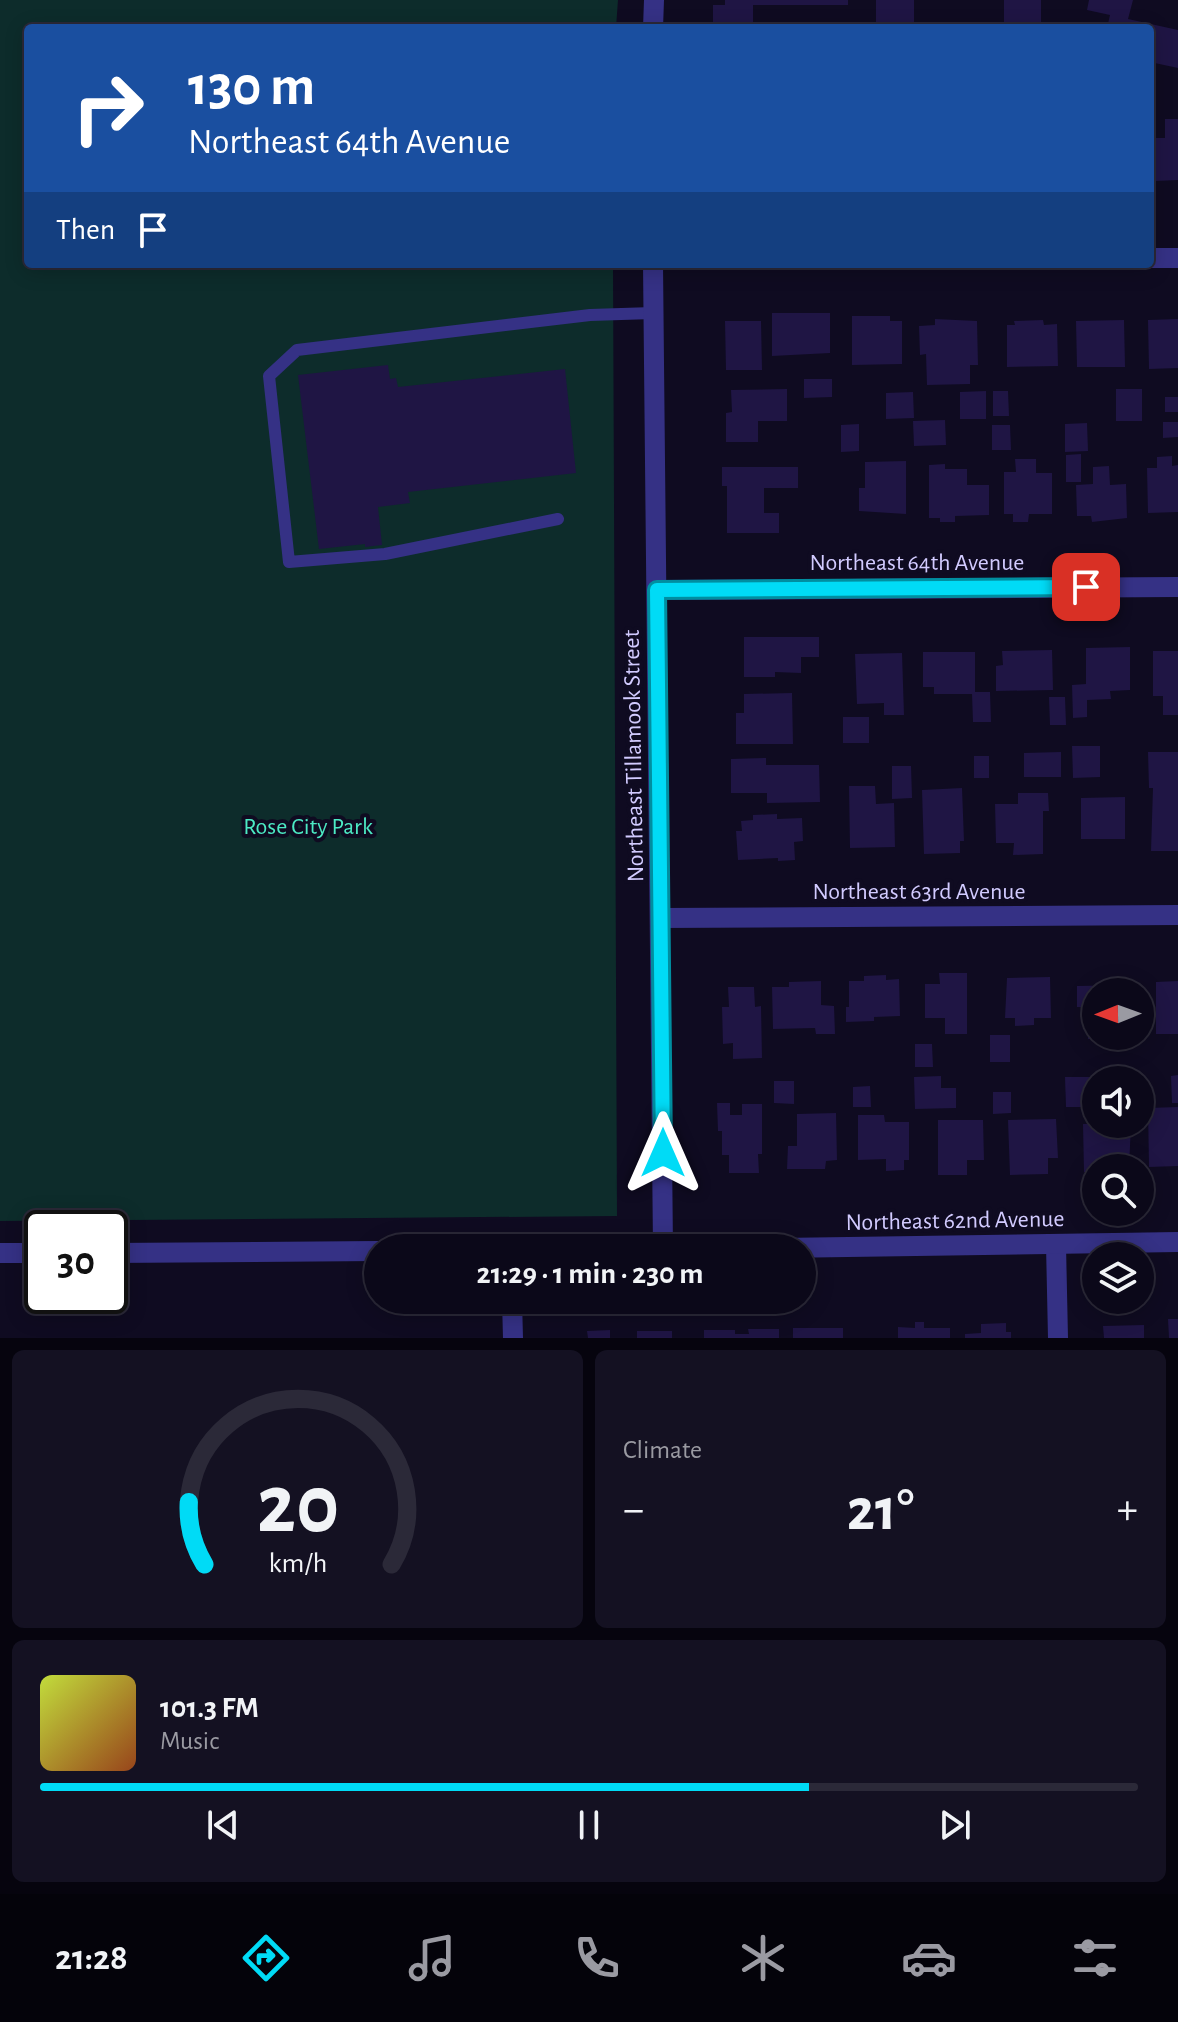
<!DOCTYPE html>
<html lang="en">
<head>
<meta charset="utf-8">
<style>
  :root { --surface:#0b0819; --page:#141122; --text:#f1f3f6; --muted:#9a9aa2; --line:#2b2938; --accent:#00dbf6 }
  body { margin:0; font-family:"Alegreya Sans",sans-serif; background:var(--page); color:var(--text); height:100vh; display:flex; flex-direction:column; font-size:30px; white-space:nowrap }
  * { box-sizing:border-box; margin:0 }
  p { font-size:26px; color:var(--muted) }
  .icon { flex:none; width:44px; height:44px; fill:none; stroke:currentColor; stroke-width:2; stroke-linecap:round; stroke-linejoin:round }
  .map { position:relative; height:1338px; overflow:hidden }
  .drawer { display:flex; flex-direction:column; gap:12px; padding:12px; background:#06040e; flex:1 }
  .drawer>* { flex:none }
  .hud { position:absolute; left:24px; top:24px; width:1130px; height:244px; border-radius:8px; box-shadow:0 4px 20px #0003,0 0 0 2px var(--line); background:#1a4fa0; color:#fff; overflow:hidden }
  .needle { width:52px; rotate:269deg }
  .buttons { position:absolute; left:1082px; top:978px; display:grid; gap:16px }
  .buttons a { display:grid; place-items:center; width:72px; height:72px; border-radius:50%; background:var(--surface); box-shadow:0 4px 20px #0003,0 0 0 2px var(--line); font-size:40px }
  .speed { position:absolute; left:24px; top:1210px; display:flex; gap:16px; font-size:40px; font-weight:700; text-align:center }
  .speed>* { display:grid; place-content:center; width:104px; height:104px; border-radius:50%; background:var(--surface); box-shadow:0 4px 20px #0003,0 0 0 2px var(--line); line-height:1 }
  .speed .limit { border:4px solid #111; border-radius:12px; background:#fff; color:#111 }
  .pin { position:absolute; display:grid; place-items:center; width:68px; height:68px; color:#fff; margin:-34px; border-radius:16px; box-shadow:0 4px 12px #0006 }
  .me { position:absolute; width:88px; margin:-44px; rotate:0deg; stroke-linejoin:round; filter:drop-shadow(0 0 6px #0008) }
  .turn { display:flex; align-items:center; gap:28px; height:168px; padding:0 32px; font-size:36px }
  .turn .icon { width:104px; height:104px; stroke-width:2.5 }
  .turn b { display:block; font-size:56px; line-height:68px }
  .then { display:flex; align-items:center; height:76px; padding:0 32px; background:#0003; gap:16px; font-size:30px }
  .big { font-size:60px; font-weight:700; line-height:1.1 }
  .drawer .tile { flex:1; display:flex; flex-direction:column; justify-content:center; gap:12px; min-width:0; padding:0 28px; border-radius:12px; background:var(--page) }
  .drawer .dial { align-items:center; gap:0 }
  .dial svg { height:208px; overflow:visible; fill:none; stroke:var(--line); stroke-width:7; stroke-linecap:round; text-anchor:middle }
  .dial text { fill:var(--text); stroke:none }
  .song { display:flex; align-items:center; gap:24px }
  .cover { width:96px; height:96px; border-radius:12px; background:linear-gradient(135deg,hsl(70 70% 55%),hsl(20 70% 35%)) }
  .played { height:8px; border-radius:4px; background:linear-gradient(90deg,var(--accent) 70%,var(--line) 70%) }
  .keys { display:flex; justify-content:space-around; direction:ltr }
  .heat { display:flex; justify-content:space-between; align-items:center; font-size:44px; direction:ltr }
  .drawer .tiles { flex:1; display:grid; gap:12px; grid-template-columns:1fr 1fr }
  .tile:last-child { grid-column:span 2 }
  .trip { position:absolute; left:364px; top:1234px; width:452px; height:80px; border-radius:40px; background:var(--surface); box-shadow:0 4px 20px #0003,0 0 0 2px var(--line); font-weight:700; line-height:80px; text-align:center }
  .menu { display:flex; height:128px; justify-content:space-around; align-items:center; background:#04030a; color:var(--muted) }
  .menu .icon { width:56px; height:56px }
  .menu .current { color:var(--accent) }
  .menu b { font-size:36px; color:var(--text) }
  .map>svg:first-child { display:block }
  .green { fill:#0d2c2b }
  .building { fill:#1f1544 }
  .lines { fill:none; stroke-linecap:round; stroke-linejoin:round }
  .lane { stroke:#353185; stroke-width:12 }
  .street { stroke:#353185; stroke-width:20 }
  .route-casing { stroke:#008ea0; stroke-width:20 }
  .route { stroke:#00dbf6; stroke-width:14 }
  .labels { text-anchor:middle; stroke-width:8; stroke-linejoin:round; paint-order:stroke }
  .street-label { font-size:24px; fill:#d2cbff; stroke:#0f0b21 }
  .park-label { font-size:24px; fill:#4ceac4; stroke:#0f0b21 }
</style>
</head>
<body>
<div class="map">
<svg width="1178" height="1338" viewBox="0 0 1178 1338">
  <rect width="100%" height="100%" fill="#0f0b21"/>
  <!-- green -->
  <path class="green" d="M0,0H618L616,28H28V264H613L617,1216L0,1221Z"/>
  <!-- building -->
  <g class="building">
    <path d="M725,0H848V5H753V28H713V5H725Z"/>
    <rect x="876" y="0" width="38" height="28"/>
    <rect x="1004" y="0" width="37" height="28"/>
    <path d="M1089,0H1133L1128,19L1178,30V68L1150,62V28H1107L1110,15L1087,10Z"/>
    <path d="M1165,119H1178V180L1155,181V138H1165Z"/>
    <path d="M772,313H830V353L772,356Z"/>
    <path d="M852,316H890V321H902V364L852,365Z"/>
    <path d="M935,319L977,321L978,365H970V384L927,385L926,354L920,355L919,326L935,325Z"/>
    <path d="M1178,319V368L1149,369L1148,320Z"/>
    <path d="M1043,320L1044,325L1057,324L1058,366L1007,367V325H1015L1014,321Z"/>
    <path d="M1124,320L1125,367H1077L1076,321Z"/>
    <path d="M725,321H761L762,370H726Z"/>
    <path d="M388,365L390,379L396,378L398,387L565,369L576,473L408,492L410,503L378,507L382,545L365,547V544L319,549L298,375Z"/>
    <path d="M804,379H832V397L804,398Z"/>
    <path d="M787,389V421H758V442H726V413L732,412L731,390Z"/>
    <rect x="1116" y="389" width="26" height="32"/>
    <path d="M986,391V419H960V392Z"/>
    <path d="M993,391H1008L1009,416H993Z"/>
    <path d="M913,392L914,418L886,419V393Z"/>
    <rect x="1165" y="397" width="13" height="15"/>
    <path d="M945,420L946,445L914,446L913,421Z"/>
    <path d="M1163,422H1178V437L1163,438Z"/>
    <path d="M1087,423L1088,451L1065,452V424Z"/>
    <path d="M859,424V451L841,452V425Z"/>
    <path d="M992,425H1010L1011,450H992Z"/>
    <path d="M1081,454V482H1066V455Z"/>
    <path d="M1172,456V466L1178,465V512L1148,513L1147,468H1157V457Z"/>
    <path d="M1015,459H1036V473H1052V514H1029L1028,522H1013V514H1004V472H1016Z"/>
    <path d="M906,461V514L859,511V488H865V462Z"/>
    <path d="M945,464V469H967V485H989V515L955,516V522H940V518H929V465Z"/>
    <path d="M1109,466L1110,485L1126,484L1127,518L1092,522L1091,516H1077L1076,485L1093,484V467Z"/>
    <path d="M722,467H798V488H764V513H779V533H727V486H722Z"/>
    <path d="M744,637H819V657H801V673L775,672V677H744Z"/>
    <path d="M1130,647V690L1110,691L1111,699L1087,700V717L1073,718L1072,685L1086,684V648Z"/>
    <path d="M1052,650L1053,690L996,691V666L1003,665L1002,651Z"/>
    <path d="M1153,651H1178V715H1163V696H1153Z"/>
    <path d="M923,652H975V692H990L991,722H973L972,694H934V687H923Z"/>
    <path d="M902,653L904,715H884V703L857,704L855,654Z"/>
    <path d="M792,693L793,744H736V713H744V694Z"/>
    <path d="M1049,697H1065L1066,725H1050Z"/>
    <rect x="843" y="717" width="26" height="26"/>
    <path d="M1072,746H1100V777L1073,778Z"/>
    <path d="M1061,752V777H1024V753Z"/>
    <path d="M1148,752H1178V851H1151L1153,788H1149Z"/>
    <rect x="974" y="756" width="15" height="22"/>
    <path d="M766,758V765H819L820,802L767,803V793H731V759Z"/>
    <path d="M892,766H911L912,798L892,799Z"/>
    <path d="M849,786H875L876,804L894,803L895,847L850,848Z"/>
    <path d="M962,788L964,841H960V853L924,854L922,790Z"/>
    <path d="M1018,793H1048L1049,811H1043V854L1013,855L1014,843H996L995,804H1018Z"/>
    <path d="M1125,797V839H1081V798Z"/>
    <path d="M777,814V819L802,818L803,841L794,842L795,860L778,861V858L738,860L736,831H742L741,821L753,820V815Z"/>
    <path d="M939,973H967V1034H945V1018H925V984H940Z"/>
    <path d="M886,975V980L899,979L900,1016L874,1017V1021L846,1022V1007H849V981H864V976Z"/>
    <path d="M1050,977L1051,1018H1034V1025L1015,1026V1018H1005L1007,978Z"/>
    <path d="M821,981V1005L834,1006L835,1034H816L815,1028L773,1029L772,987H789V982Z"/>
    <path d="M1178,981V1034H1156V982Z"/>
    <path d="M1133,985V992H1096V1036H1128V1039H1088V1007H1077V986Z"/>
    <path d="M728,987H754L755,1007L761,1006L762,1058L733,1059V1043L723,1044L722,1007H729Z"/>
    <rect x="990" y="1035" width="20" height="27"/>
    <path d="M915,1044H932L933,1067H915Z"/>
    <path d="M1178,1075V1103H1172L1171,1076Z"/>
    <path d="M941,1076V1088H956V1108L915,1109L914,1077Z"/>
    <path d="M1065,1077H1092V1107H1066Z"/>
    <path d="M774,1081H794V1104L774,1103Z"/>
    <path d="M870,1086L871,1107H853V1087Z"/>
    <path d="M993,1092H1011V1113L993,1114Z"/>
    <path d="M717,1103H730V1115H742V1104H762V1154H758L759,1173H729V1155H722V1131H718Z"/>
    <path d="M1178,1107V1166L1149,1167L1148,1108Z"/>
    <path d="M836,1113L837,1160L826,1161L825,1169H787L788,1146H797V1114Z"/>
    <path d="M858,1115H884L885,1122H909V1160H904V1170L886,1171V1159L858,1160Z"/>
    <path d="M1056,1119L1058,1158H1048V1174L1010,1175L1008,1120Z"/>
    <path d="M938,1120H983L984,1160H967V1175H938Z"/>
    <path d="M1083,1124H1131L1129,1168L1094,1167V1172H1084Z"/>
    <path d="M1168,1319H1178V1338H1169Z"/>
    <path d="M915,1322H924V1328H950V1338H898V1327L915,1328Z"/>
    <path d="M1006,1323V1332H1011V1338H965V1334L981,1333V1324Z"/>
    <path d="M1144,1325V1338H1104L1103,1326Z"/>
    <rect x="793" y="1328" width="50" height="10"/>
    <path d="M748,1329H779V1338H704V1330H735V1334H749Z"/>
    <path d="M610,1330V1338H588L587,1331Z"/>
    <rect x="637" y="1331" width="35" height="7"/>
  </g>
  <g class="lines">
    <!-- lane -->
    <path class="lane" d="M558,519L385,554L289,562L269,376L297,350L590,315L653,313"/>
    <!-- street -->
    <g class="street">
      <path d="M653,28L654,0"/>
      <path d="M1150,258H1178"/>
      <path d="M653,264L663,1248"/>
      <path d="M657,590L1178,587"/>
      <path d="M661,918L1178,915"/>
      <path d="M1056,1245L1058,1338"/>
      <path d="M780,1248L1178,1242"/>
      <path d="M0,1253H42"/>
      <path d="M110,1253L378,1251"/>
      <path d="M512,1300L513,1338"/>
    </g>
  </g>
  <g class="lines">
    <defs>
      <path id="route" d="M663,1153L657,590L1086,587"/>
    </defs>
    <!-- route casing -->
    <use href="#route" class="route-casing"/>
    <!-- route -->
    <use href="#route" class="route"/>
  </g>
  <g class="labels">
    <!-- street labels -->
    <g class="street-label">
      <text x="917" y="570">Northeast 64th Avenue</text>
      <text transform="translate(633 756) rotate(-91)" y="8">Northeast Tillamook Street</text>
      <text x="919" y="899">Northeast 63rd Avenue</text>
      <text transform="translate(955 1220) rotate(-1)" y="8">Northeast 62nd Avenue</text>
    </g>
    <!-- park labels -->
    <g class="park-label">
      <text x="308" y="834">Rose City Park</text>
    </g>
  </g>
</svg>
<div class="buttons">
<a><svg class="needle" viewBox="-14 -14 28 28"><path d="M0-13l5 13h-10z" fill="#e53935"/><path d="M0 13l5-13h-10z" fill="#9a9aa2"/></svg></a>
<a><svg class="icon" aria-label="sound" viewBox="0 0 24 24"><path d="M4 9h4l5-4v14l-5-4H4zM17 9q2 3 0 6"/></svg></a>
<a><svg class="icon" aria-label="search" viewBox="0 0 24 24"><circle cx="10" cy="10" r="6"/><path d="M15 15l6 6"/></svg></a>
<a><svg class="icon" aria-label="layers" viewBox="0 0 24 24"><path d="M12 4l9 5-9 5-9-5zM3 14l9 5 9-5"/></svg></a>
</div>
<div class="speed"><div class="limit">30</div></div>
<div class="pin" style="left:1086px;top:587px;background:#d93025"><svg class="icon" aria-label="arrive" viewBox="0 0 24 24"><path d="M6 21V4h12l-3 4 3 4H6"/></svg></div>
<svg class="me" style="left:663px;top:1153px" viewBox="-20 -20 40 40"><path d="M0-17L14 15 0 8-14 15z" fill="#00dbf6" stroke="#fff" stroke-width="4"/></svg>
<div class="trip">21:29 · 1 min · 230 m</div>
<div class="hud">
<div class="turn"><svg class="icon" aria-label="right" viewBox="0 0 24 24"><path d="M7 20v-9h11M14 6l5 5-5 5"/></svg><div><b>130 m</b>Northeast 64th Avenue</div></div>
<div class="then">Then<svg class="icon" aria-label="arrive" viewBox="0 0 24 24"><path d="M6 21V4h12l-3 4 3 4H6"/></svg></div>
</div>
</div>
<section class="drawer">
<div class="tiles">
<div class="tile dial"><svg viewBox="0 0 100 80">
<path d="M14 69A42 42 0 1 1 86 69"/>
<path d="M14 69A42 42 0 0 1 8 45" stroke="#00dbf6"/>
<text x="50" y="56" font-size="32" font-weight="700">20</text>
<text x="50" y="72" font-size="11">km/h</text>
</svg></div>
<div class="tile"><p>Climate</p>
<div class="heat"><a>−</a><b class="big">21°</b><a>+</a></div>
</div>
<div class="tile">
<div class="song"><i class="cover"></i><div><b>101.3 FM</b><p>Music</p></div></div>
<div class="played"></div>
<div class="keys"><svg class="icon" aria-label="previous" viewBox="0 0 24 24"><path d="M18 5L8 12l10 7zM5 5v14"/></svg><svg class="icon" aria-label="pause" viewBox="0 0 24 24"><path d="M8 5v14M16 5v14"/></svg><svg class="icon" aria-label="next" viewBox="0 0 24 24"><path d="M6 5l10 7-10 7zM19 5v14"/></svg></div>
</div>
</div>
</section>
<nav class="menu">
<b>21:28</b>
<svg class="icon current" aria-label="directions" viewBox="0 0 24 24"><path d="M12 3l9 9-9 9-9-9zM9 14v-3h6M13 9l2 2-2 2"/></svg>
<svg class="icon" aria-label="music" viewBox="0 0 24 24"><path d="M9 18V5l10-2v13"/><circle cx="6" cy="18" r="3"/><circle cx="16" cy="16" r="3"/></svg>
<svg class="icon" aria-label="phone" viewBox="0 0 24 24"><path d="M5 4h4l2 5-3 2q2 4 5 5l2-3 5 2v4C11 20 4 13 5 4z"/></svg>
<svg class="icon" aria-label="climate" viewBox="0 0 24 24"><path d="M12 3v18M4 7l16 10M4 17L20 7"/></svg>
<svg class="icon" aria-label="car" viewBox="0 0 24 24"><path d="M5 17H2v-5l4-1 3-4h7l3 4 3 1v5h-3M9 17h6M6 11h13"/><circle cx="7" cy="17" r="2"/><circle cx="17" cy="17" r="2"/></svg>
<svg class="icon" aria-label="filters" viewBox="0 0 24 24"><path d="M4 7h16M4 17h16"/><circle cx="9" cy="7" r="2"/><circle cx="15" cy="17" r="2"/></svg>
</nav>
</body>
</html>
